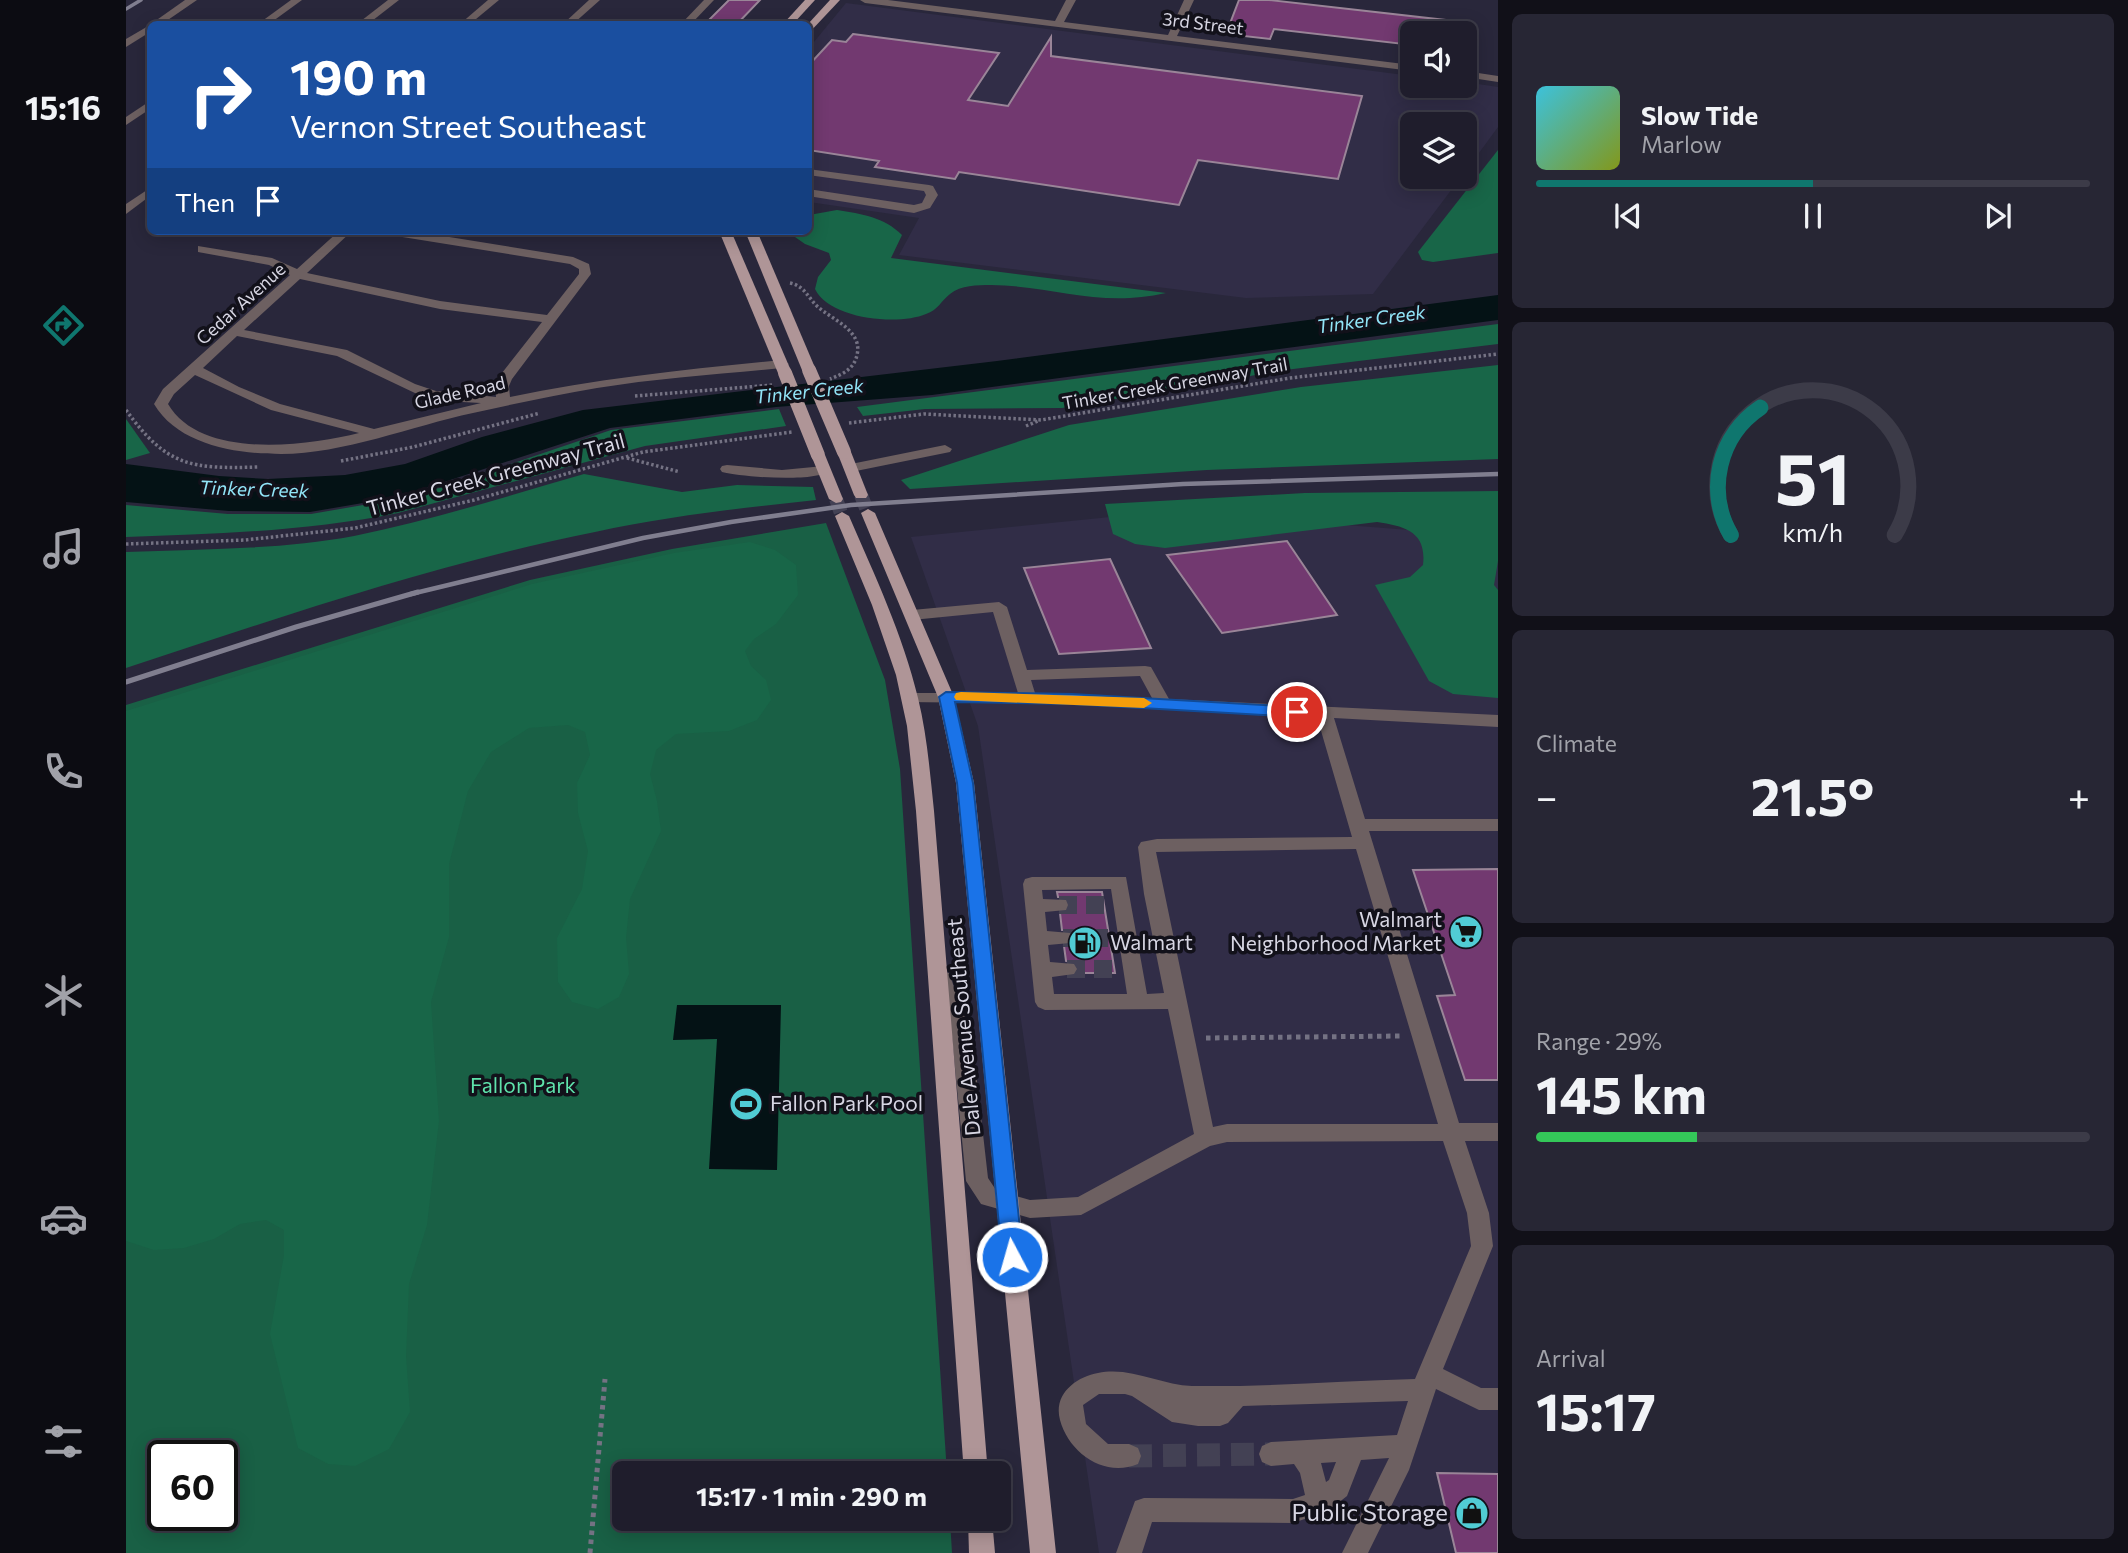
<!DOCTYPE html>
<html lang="en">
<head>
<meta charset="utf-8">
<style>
  :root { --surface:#1f1d2c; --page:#272634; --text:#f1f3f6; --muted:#a1a2a9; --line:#3c3b48; --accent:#0f766e }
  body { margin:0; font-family:Commissioner,sans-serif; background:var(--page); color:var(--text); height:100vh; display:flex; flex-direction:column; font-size:26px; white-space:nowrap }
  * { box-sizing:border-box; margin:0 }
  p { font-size:23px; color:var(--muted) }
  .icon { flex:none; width:38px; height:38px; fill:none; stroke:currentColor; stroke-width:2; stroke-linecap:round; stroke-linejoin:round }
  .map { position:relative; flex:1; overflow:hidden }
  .panel { display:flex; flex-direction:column; gap:14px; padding:14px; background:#111018; width:630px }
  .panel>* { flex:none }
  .top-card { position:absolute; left:21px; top:21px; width:665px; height:214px; border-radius:10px; box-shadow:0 4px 18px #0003,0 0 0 2px var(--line); background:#1a4fa0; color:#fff; overflow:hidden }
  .buttons { position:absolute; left:1274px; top:21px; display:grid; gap:14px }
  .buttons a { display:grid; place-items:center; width:77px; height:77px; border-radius:10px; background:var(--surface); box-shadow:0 4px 18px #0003,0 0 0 2px var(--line); font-size:35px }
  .speed { position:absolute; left:21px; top:1440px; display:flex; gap:14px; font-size:35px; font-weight:700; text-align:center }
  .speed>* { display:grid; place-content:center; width:91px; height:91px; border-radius:50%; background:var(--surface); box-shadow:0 4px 18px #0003,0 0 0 2px var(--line); line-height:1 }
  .speed .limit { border:4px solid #111; border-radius:10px; background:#fff; color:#111 }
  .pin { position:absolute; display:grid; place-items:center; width:60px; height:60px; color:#fff; margin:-30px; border:4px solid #fff; border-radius:50%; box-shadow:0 2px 7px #0007 }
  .me { position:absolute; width:77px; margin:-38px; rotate:354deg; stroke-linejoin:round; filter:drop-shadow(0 0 5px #0008) }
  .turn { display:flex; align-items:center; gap:24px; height:147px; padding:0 28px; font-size:32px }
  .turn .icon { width:91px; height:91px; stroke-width:2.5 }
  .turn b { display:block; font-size:49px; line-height:60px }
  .then { display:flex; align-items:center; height:66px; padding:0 28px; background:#0003; gap:14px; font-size:26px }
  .big { font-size:52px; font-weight:700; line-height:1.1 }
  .panel .tile { flex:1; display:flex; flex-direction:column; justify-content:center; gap:10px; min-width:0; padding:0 24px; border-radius:10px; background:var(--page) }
  .panel .dial { align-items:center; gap:0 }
  .dial svg { height:182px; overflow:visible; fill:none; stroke:var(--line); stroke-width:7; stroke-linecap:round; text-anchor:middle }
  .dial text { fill:var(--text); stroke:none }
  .song { display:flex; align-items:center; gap:21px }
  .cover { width:84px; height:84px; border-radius:10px; background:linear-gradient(135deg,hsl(190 70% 55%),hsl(70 70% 35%)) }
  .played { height:7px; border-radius:4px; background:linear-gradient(90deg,var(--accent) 50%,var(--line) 50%) }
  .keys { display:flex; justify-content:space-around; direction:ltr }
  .heat { display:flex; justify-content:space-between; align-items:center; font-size:38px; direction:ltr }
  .charge { height:10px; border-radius:5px; background:linear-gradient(90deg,#34c759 29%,var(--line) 0) }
  .trip { position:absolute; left:486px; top:1461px; width:399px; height:70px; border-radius:10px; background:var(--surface); box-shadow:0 4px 18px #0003,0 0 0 2px var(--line); font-weight:700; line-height:70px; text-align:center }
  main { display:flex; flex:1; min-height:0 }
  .tab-bar { display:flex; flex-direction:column; width:126px; justify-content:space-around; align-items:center; background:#0c0c12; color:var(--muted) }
  .tab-bar .icon { width:49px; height:49px }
  .tab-bar .current { color:var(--accent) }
  .tab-bar b { font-size:32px; color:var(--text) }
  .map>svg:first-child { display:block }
  .built { fill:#312d47 }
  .green { fill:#196045; fill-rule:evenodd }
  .forest { fill:#186648 }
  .water { fill:#041215 }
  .building { fill:#723970; stroke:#9a8598; stroke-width:2 }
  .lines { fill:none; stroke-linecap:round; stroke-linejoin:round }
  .minor-tunnel-far1 { stroke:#434154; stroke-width:18; stroke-dasharray:18 9; stroke-linecap:butt }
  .minor-tunnel { stroke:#434154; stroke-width:23; stroke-dasharray:23 11; stroke-linecap:butt }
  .major-tunnel { stroke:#434154; stroke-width:14; stroke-dasharray:14 7; stroke-linecap:butt }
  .path-far1 { stroke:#747283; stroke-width:3.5; stroke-dasharray:2.5 2.5; stroke-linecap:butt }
  .path { stroke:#747283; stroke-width:5; stroke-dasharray:4.5 4.5; stroke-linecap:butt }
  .minor { fill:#6d6061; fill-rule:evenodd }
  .major { fill:#af9597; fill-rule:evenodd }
  .rail-far2 { stroke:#807e8f; stroke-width:3.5 }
  .rail-far1 { stroke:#807e8f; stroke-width:4.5 }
  .rail { stroke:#807e8f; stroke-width:5 }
  .major-bridge { stroke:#af9597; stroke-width:14 }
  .route { fill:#1a73e8; stroke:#114b97; stroke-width:2 }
  .slow { fill:#f59e0b }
  .labels { text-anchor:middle; stroke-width:7; stroke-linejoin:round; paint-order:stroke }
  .far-street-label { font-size:18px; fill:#d7d6e3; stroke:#12111a }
  .far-water-label { font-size:19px; font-style:italic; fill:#92e5f8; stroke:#12111a }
  .street-label { font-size:21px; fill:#d7d6e3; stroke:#12111a }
  .poi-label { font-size:21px; fill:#d7d6e3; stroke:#12111a; text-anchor:start }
  .park-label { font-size:21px; fill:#5fe3ac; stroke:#12111a }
  .near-poi-label { font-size:24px; fill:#d7d6e3; stroke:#12111a; text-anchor:end }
</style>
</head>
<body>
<main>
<nav class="tab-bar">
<b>15:16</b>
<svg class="icon current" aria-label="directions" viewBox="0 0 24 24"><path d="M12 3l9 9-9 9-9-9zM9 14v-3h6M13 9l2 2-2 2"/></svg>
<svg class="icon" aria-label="music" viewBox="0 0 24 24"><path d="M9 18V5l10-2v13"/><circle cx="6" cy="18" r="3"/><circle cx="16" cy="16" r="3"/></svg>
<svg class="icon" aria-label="phone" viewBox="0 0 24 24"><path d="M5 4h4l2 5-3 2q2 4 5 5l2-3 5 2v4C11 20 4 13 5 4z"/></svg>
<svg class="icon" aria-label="climate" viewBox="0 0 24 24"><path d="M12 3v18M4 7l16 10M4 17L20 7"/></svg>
<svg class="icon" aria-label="car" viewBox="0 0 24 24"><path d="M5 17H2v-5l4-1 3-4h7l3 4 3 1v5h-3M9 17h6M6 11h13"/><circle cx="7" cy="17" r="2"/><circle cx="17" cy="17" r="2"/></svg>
<svg class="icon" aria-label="filters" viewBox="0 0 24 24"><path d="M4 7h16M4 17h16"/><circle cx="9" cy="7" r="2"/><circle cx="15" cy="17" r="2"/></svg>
</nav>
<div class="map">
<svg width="1372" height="1553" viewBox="0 0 1372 1553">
  <rect width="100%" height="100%" fill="#29273b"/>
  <!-- built -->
  <g class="built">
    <path d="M720,3L1286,76V86H1339V82L1372,87V127L1339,172V124H1286V177H1335L1247,294L1120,298L773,255L793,218L683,202V48Z"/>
    <path d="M1044,511L1372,537V1553H973L852,726L785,537Z"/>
  </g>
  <!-- green -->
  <path class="green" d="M700,523L759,680L774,769L821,1473L499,1474V1519H824L826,1553H0V705L404,580L546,549ZM37,1456H96V1516H37Z"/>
  <!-- forest -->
  <g class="forest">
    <path d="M1372,150V253L1307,262L1296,260L1292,252Z"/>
    <path d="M711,210C736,214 758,217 776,235L765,258L1040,293C973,308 929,286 865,285C851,285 835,285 824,294C815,301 812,310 800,314C772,326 703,319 689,289L692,277L705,260L703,253L679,244L669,237L671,231H682L683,215Z"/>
    <path d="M1372,324V344L1159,370L936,408L799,409L737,416L731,407Z"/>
    <path d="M1372,365V459L1081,470L784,489L775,480L943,425L1175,387Z"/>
    <path d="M653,409L660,426L519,446L272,513C182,531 92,534 0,537V505L102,514H185L272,499L317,487L485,430Z"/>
    <path d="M0,419L24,453L0,460Z"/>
    <path d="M458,474L556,492L611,485L687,487L690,500C616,508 542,516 469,532C309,564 155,617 0,668V552C75,549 153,550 228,536C306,520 382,496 458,474Z"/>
    <path d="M1372,491V561L1368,585L1372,590V698L1327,694L1303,681L1249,585L1284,577L1297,565C1301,532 1279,526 1251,522L1039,548L1009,544L987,534L979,504L1179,493Z"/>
    <path d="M624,542L649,550L670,565L672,595L650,624L628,639L619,651L625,666L640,680L645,700L631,720L603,731L550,734L530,750L524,774L531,801L535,831L504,899L500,938L503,974L493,997L472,1009L446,1002L432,982L431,938L456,889L462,851L452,813L451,783L464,755L459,732L442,725L403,728L365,752L342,791L323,864V937L305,1002L313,1121L301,1225L283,1284L280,1356L284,1412L263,1449L229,1466L202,1464L172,1448L144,1334L158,1255V1230L140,1220L114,1224L88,1239L58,1248L28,1250L0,1241V711L406,584L548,553Z"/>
  </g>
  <!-- water -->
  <g class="water">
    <path d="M1372,295V320L806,395L650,407L484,428L272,497L184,512L103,511L0,502V464L93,476L142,479L219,475L279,464L356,437L457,410L871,361Z"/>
    <path d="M551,1005H655L651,1170L583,1169L591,1039L547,1040Z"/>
  </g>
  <!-- building -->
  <g class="building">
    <path d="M603,0H634L611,24H579Z"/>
    <path d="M1113,0H1143L1328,21L1327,33H1286V45L1148,29L1144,39L1100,34Z"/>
    <path d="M727,34L873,53L842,100L882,106L925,37V56L1236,96L1212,179L1072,160L1053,205L833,172L829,179L749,167L753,161L682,150V66L706,40L720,42Z"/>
    <path d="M1161,541L1211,615L1096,633L1041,555Z"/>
    <path d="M984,559L1025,648L933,654L898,568Z"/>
    <path d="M1372,869V1080H1339L1311,996L1329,995L1287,870Z"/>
    <path d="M931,892H976L989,973H952L953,968L950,963L940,961L938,946L946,944L949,937L944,930H936L934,913L942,911L944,904L940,897H932Z"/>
    <path d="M1311,1473L1372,1474V1553H1330Z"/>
  </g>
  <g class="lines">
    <!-- minor-tunnel-far1 -->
    <g class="minor-tunnel-far1">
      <path d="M933,905H978"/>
      <path d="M937,938H984"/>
      <path d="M941,969H988"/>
    </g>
    <!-- minor-tunnel -->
    <path class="minor-tunnel" d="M1003,1456L1145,1454"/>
    <!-- major-tunnel -->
    <g class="major-tunnel">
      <path d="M735,495L742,513"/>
      <path d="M710,499L716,516"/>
    </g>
    <!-- path-far1 -->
    <g class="path-far1">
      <path d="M664,283C679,286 682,298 692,307C707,320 737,331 731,355C728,369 717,374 704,379"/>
      <path d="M509,396L647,385"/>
      <path d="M0,410C41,467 65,469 133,467"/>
      <path d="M723,423L798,414L915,420L1164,378L1372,354"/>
      <path d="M900,426L914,420"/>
      <path d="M501,458L554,472"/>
      <path d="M215,461L287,447L414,413"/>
      <path d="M0,544L119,540L229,528L348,500L517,452L666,432"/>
    </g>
    <!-- path -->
    <g class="path">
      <path d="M1080,1038L1274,1036"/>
      <path d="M464,1553L479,1379"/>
    </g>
    <!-- minor -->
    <g class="minor">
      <path d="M59,0H71L36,24H25Z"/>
      <path d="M165,0H176L143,24H132Z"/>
      <path d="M262,0H273L242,24H231Z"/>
      <path d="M362,0H373L344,24H334Z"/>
      <path d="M463,0H474L447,24H437Z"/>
      <path d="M578,0H588L565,24H555Z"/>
      <path d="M734,0H762L929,21L940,0H950L938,22L1042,35L1058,0H1068L1051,36L1286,65V71L739,3Z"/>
      <path d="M24,25V32L0,47V39Z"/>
      <path d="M1339,71L1372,76V82L1339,77Z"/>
      <path d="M24,101V109L0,125V117Z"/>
      <path d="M682,169L803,185L807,186L812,195L804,208L788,213L682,196V189L788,205L796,203L800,195L798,191L682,175Z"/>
      <path d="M24,188V196L0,214V204Z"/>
      <path d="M213,231H226L181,273L314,301L421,315L453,274V269L444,264L264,235L258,231H286L447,257L463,264L465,274L386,379L383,386L384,397C474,378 564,369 656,360L663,364L656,368C594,374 532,378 471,388C429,395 388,404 347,413C286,426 217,454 155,454C111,454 52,445 28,404L37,389L164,275L143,265L72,252V246L146,258L171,269ZM174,279L314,309L416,322L372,378L369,386L370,397L310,391L289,384L221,350L118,330ZM111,336L211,356L291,394L318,401L355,403L248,429L154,404L113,387L77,368ZM69,375L145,410L233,433C180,446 75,460 42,404L48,394Z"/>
      <path d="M819,445L826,449L824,452L725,472L718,468L725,464Z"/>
      <path d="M601,465L656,470L698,466L705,470C691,483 616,477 596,472L594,469L596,466Z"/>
      <path d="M873,602L881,607L901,670L1019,666L1025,667L1043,699L1372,715V727L1208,718L1239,819H1372V831H1243L1333,1123H1372V1141H1339L1363,1213L1367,1246L1317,1369L1355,1388H1372V1410H1353L1310,1389L1283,1470L1242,1553H1216L1263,1458L1235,1460L1221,1496L1202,1511L1167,1523L1026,1522L1016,1553H990L1009,1501L1018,1498L1167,1499L1179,1495L1174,1473L1168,1464L1145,1466L1136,1462L1133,1454L1136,1446L1145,1442L1271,1435L1282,1401L1117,1406L1102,1423L1094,1426H1072L1046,1422L1006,1396L999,1394H973L957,1405L960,1424L982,1444H1003L1012,1448L1015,1456L1012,1464C978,1478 943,1453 934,1420C927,1394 950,1377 972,1373C1004,1366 1035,1385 1066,1386C1140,1387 1215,1381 1289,1379L1345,1246L1341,1213L1317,1141L1101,1142L1084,1146L955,1215L904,1218L855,1204L840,1181L826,1037L806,978L809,973L816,971L823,973L846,1037L862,1178L870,1190L904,1200L952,1197L1068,1134L1042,1009L919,1010L912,1007L909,1002L897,884L899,879L906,877H1000L1021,994L1038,993L1018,894L1012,847L1015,842L1031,839L1226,837L1191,717L946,704L778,702L776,698L778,694L784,693H892L867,612L786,620L778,615L786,610ZM1014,676L1026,698L909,693L905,680ZM1230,849L1312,1124H1101L1087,1127L1030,852ZM985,889L1001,994H928L926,977L948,974L951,969L948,964L924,962L922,945L944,943L947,938L944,933L921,931L919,912L940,910L942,905L940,900L917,899L916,890ZM1210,1462L1203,1480L1200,1482L1195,1463Z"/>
    </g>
    <!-- major -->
    <g class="major">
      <path d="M679,0H689L667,24H657Z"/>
      <path d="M704,0H714L682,34V24Z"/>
      <path d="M593,231H605L666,373L664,376H654L652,373Z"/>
      <path d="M619,231H631L690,370L688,373H678L676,370Z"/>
      <path d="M718,448L725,452L742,495L740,498H730L728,495L711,452Z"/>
      <path d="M692,451L699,455L717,499L715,502L710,503L703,499L685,455Z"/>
      <path d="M742,509L749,513L828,697L848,783L930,1553H904L830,783L812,697L735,513Z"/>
      <path d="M716,512L723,516C749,576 777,635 792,698C801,735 804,773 808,811L862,1474H838L790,811L781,726L770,675L746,605L709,516Z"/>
      <path d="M842,1519H866L869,1553H843Z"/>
    </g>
    <!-- rail-far2 -->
    <path class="rail-far2" d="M0,9L15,0"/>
    <!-- rail-far1 -->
    <path class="rail-far1" d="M285,594L517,538L605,522L725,505L1057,484L1372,474"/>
    <!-- rail -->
    <path class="rail" d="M0,682L170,627L292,592"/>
    <!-- major-bridge -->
    <g class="major-bridge">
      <path d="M683,370L718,452"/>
      <path d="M659,373L692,455"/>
    </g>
  </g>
  <!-- route -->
  <path class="route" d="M820,692L946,694L1171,707L1179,712L1171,717L946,704L829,702L847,783L897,1257L894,1263L886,1266L879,1263L876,1257L831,783L813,697Z"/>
  <!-- slow -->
  <path class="slow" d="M835,692L1018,698L1026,703L1018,708L830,700L828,697L830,693Z"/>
  <!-- icons -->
  <defs>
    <symbol id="supermarket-disc" viewBox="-11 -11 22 22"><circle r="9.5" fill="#51ccd4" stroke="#12111a"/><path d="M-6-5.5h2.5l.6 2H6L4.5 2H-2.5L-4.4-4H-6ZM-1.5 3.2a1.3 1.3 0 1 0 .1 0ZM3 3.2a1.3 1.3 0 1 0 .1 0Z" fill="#111"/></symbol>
    <symbol id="fuel-disc" viewBox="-11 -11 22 22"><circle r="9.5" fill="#51ccd4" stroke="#12111a"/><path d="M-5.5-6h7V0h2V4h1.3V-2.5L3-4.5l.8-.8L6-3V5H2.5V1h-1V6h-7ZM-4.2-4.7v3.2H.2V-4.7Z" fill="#111"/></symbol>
    <symbol id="stadium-disc" viewBox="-11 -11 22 22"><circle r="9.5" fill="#51ccd4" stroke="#12111a"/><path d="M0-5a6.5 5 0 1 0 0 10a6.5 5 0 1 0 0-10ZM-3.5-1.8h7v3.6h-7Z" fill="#111"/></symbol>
    <symbol id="shop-disc" viewBox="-11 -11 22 22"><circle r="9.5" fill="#51ccd4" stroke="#12111a"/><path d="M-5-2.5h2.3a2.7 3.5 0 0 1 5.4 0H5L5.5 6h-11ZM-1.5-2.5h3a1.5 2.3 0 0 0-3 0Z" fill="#111"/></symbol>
  </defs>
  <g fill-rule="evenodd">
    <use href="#supermarket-disc" x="1321" y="913" width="38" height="38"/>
    <use href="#fuel-disc" x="940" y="924" width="38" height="38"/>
    <use href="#stadium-disc" x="601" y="1085" width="38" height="38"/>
    <use href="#shop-disc" x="1327" y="1494" width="38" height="38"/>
  </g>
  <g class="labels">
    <!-- far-street labels -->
    <g class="far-street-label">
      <text transform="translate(1077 24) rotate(7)" y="6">3rd Street</text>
      <text transform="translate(115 304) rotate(-42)" y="6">Cedar Avenue</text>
      <text transform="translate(1049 384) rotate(-10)" y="6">Tinker Creek Greenway Trail</text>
      <text transform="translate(334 393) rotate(-13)" y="6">Glade Road</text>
    </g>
    <!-- far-water labels -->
    <g class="far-water-label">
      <text transform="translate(1245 319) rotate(-8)" y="7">Tinker Creek</text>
      <text transform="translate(683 391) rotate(-6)" y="7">Tinker Creek</text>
      <text transform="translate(128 489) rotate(2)" y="7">Tinker Creek</text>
    </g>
    <!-- street labels -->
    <g class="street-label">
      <text transform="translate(370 475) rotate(-15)" y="7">Tinker Creek Greenway Trail</text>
      <text transform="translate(838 1027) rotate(-95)" y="7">Dale Avenue Southeast</text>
    </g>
    <!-- poi labels -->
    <g class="poi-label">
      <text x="1316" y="927" text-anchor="end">Walmart<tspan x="1316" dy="24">Neighborhood Market</tspan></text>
      <text x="984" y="950">Walmart</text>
      <text x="644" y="1111">Fallon Park Pool</text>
    </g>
    <!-- park labels -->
    <g class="park-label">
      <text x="397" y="1093">Fallon Park</text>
    </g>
    <!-- near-poi labels -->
    <g class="near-poi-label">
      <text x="1322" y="1521">Public Storage</text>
    </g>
  </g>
</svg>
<div class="buttons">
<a><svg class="icon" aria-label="sound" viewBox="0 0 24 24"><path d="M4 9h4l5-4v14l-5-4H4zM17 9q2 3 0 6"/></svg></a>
<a><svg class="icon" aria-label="layers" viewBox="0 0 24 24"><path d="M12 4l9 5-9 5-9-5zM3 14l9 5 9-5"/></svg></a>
</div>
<div class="speed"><div class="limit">60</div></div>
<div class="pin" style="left:1171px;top:712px;background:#d93025"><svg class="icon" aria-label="arrive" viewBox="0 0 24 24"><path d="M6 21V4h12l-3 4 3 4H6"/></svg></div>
<svg class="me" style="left:886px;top:1257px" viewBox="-20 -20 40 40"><circle r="17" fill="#1a73e8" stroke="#fff" stroke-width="3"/><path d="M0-11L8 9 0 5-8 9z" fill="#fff"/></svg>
<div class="trip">15:17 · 1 min · 290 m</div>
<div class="top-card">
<div class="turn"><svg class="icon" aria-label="right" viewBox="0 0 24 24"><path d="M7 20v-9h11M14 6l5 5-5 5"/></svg><div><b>190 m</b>Vernon Street Southeast</div></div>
<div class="then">Then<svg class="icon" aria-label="arrive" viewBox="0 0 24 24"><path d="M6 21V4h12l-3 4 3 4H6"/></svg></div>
</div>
</div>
<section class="panel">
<div class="tile">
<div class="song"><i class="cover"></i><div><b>Slow Tide</b><p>Marlow</p></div></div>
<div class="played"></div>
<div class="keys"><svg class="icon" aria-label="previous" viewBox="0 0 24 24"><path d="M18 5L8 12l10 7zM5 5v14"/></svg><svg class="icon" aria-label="pause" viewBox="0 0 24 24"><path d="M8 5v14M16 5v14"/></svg><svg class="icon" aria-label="next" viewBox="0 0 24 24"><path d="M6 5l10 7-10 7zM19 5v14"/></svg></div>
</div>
<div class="tile dial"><svg viewBox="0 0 100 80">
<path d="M14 69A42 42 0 1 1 86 69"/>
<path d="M14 69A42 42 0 0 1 27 13" stroke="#0f766e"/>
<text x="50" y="56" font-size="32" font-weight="700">51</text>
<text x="50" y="72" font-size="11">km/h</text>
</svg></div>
<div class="tile"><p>Climate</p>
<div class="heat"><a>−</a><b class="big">21.5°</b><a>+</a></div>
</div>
<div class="tile"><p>Range · 29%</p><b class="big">145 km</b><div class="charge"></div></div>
<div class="tile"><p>Arrival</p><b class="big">15:17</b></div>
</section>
</main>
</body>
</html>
